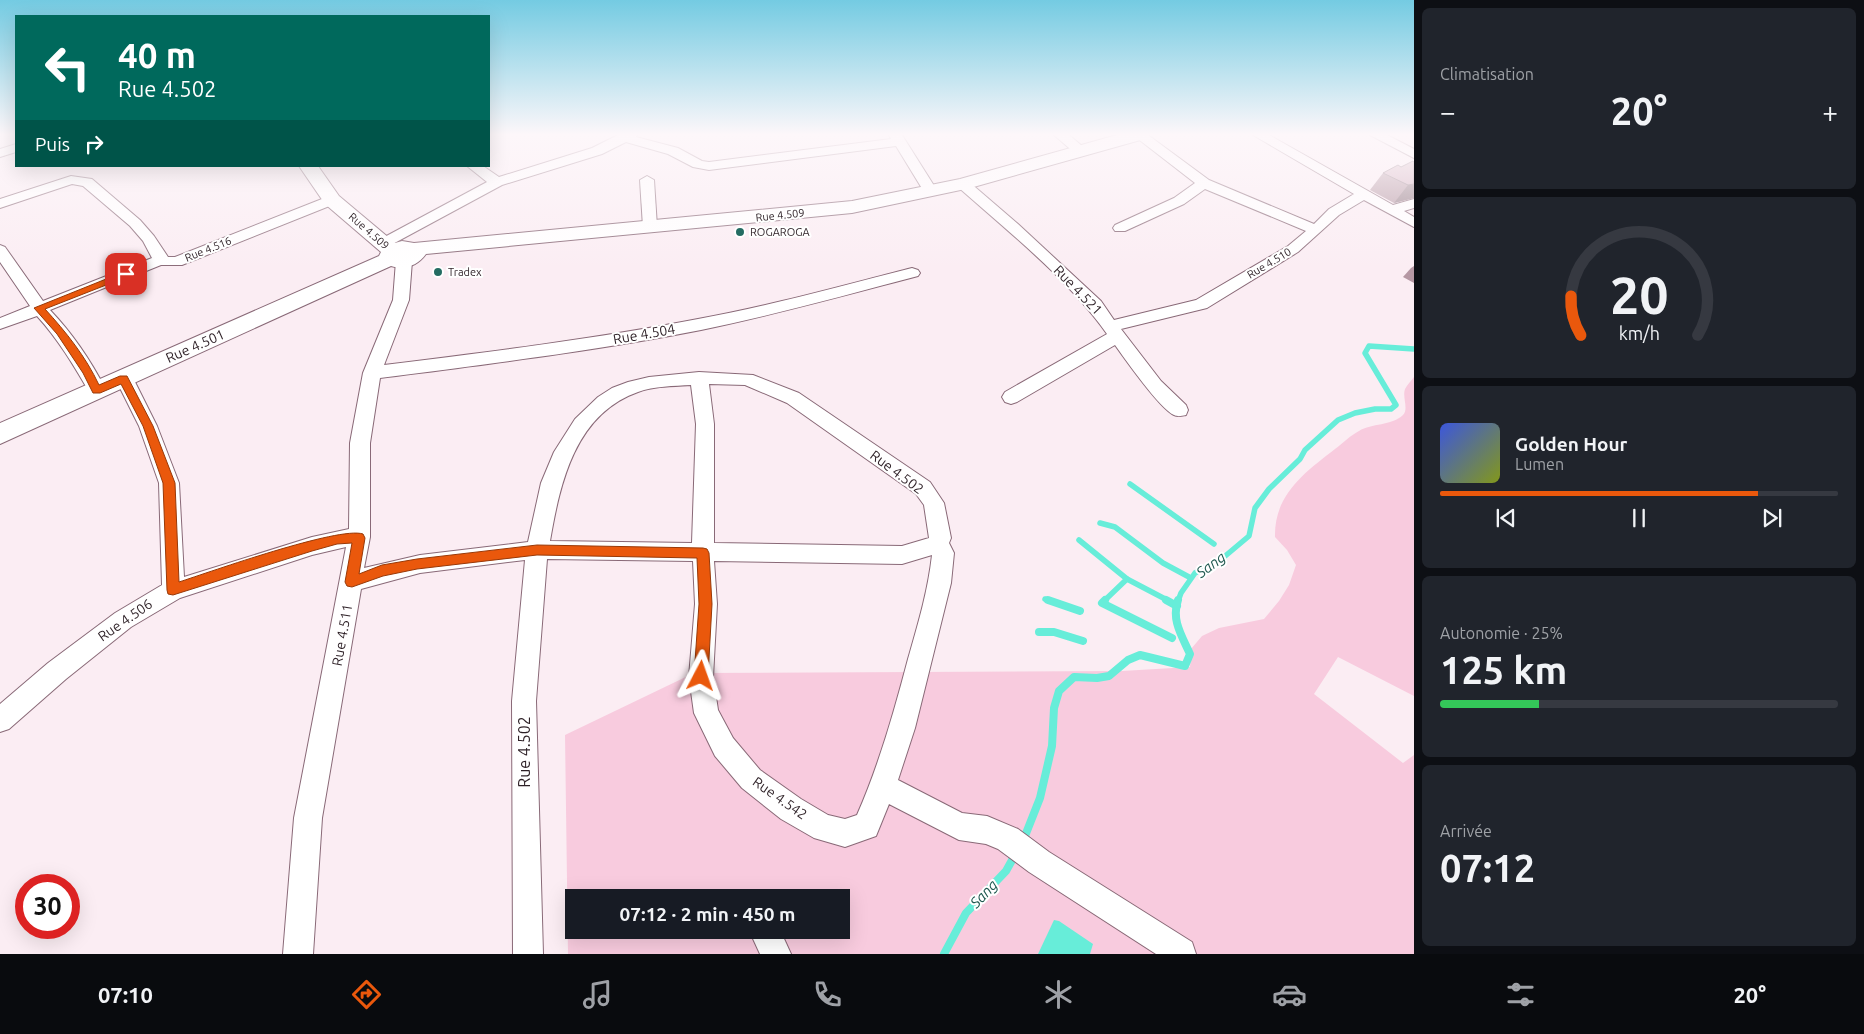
<!DOCTYPE html>
<html lang="fr">
<head>
<meta charset="utf-8">
<style>
  :root { --surface:#171b24; --page:#20242c; --text:#f1f3f6; --muted:#9ea1a6; --line:#363941; --accent:#ea580c }
  body { margin:0; font-family:Ubuntu,sans-serif; background:var(--page); color:var(--text); height:100vh; display:flex; flex-direction:column; font-size:19px; white-space:nowrap }
  * { box-sizing:border-box; margin:0 }
  p { font-size:16px; color:var(--muted) }
  .icon { flex:none; width:28px; height:28px; fill:none; stroke:currentColor; stroke-width:2; stroke-linecap:round; stroke-linejoin:round }
  .map { position:relative; flex:1; overflow:hidden }
  .side { display:flex; flex-direction:column; gap:8px; padding:8px; background:#0d0f14; width:450px }
  .side>* { flex:none }
  .guide { position:absolute; left:15px; top:15px; width:475px; height:152px; border-radius:0px; box-shadow:0 5px 20px #0002; background:#00695c; color:#fff; overflow:hidden }
  .speed { position:absolute; left:15px; top:874px; display:flex; gap:10px; font-size:25px; font-weight:700; text-align:center }
  .speed>* { display:grid; place-content:center; width:65px; height:65px; border-radius:50%; background:var(--surface); box-shadow:0 5px 20px #0002; line-height:1 }
  .speed .limit { border:8px solid #d22; background:#fff; color:#111 }
  .pin { position:absolute; display:grid; place-items:center; width:42px; height:42px; color:#fff; margin:-21px; border-radius:10px; box-shadow:0 2px 8px #0006 }
  .me { position:absolute; width:55px; margin:-28px; rotate:4deg; stroke-linejoin:round; filter:drop-shadow(0 0 4px #0008) }
  .turn { display:flex; align-items:center; gap:18px; height:105px; padding:0 20px; font-size:22px }
  .turn .icon { width:65px; height:65px; stroke-width:2.5 }
  .turn b { display:block; font-size:35px; line-height:42px }
  .then { display:flex; align-items:center; height:48px; padding:0 20px; background:#0003; gap:10px; font-size:19px }
  .big { font-size:38px; font-weight:700; line-height:1.1 }
  .side .card { flex:1; display:flex; flex-direction:column; justify-content:center; gap:8px; min-width:0; padding:0 18px; border-radius:8px; background:var(--page) }
  .side .dial { align-items:center; gap:0 }
  .dial svg { height:130px; overflow:visible; fill:none; stroke:var(--line); stroke-width:7; stroke-linecap:round; text-anchor:middle }
  .dial text { fill:var(--text); stroke:none }
  .song { display:flex; align-items:center; gap:15px }
  .cover { width:60px; height:60px; border-radius:8px; background:linear-gradient(135deg,hsl(230 70% 55%),hsl(70 70% 35%)) }
  .played { height:5px; border-radius:2px; background:linear-gradient(90deg,var(--accent) 80%,var(--line) 80%) }
  .keys { display:flex; justify-content:space-around; direction:ltr }
  .heat { display:flex; justify-content:space-between; align-items:center; font-size:28px; direction:ltr }
  .charge { height:8px; border-radius:4px; background:linear-gradient(90deg,#34c759 25%,var(--line) 0) }
  .trip { position:absolute; left:565px; top:889px; width:285px; height:50px; border-radius:0px; background:var(--surface); box-shadow:0 5px 20px #0002; font-weight:700; line-height:50px; text-align:center }
  .tabs { display:flex; height:80px; justify-content:space-around; align-items:center; background:#090b0e; color:var(--muted) }
  .tabs .icon { width:35px; height:35px }
  .tabs .current { color:var(--accent) }
  .tabs b { font-size:22px; color:var(--text) }
  main { display:flex; flex:1; min-height:0 }
  .map>svg:first-child { display:block }
  .green { fill:#f8cbde; fill-rule:evenodd }
  .water { fill:#67edd9 }
  .lines { fill:none; stroke-linecap:round; stroke-linejoin:round }
  .stream-far1 { stroke:#67edd9; stroke-width:5.5 }
  .stream { stroke:#67edd9; stroke-width:8 }
  .street-casing { stroke:#896977; stroke-width:2 }
  .secondary-casing { stroke:#896977; stroke-width:2 }
  .street { fill:#fff; fill-rule:evenodd }
  .secondary { fill:#fff; fill-rule:evenodd }
  .wall { fill:#b597a3 }
  .shaded-wall { fill:#937b85 }
  .building { fill:#d2b0be; stroke:#937b85 }
  .route { fill:#ea580c; stroke:#983908 }
  .poi-dot { fill:#246c62; stroke:#fff; stroke-width:2 }
  .labels { text-anchor:middle; stroke-width:4; stroke-linejoin:round; paint-order:stroke }
  .far-street-label { font-size:11px; fill:#2c1f25; stroke:#fff }
  .far-poi-label { font-size:11px; fill:#2c1f25; stroke:#fff; text-anchor:start }
  .street-label { font-size:14px; fill:#2c1f25; stroke:#fff }
  .water-label { font-size:15px; font-style:italic; fill:#205950; stroke:#fff }
  .near-street-label { font-size:16px; fill:#2c1f25; stroke:#fff }
</style>
</head>
<body>
<main>
<div class="map">
<svg width="1414" height="954" viewBox="0 0 1414 954">
  <rect width="100%" height="100%" fill="#fbedf3"/>
  <!-- green -->
  <path class="green" d="M1414,377V696L1338,657L1314,694L1403,763L1414,755V954H568L565,735L694,673L1122,671L1190,667L1191,649L1202,636L1219,628L1264,619L1279,601L1289,585L1296,565L1287,550L1275,537C1274,495 1304,473 1335,449C1343,443 1351,435 1359,431C1372,423 1391,426 1403,415C1409,409 1402,397 1405,389C1407,385 1411,381 1414,377ZM574,898H841V930H574Z"/>
  <!-- water -->
  <path class="water" d="M1054,920L1059,921L1093,944L1090,954H1038Z"/>
  <g class="lines">
    <!-- stream-far1 -->
    <g class="stream-far1">
      <path d="M1130,484L1214,544"/>
      <path d="M1100,523L1115,527L1163,563L1189,577"/>
      <path d="M1079,540L1127,579L1169,601"/>
      <path d="M1045,599L1052,601"/>
      <path d="M1104,601L1127,579"/>
      <path d="M1178,601L1181,593L1195,573L1224,557L1249,536L1255,508L1269,489L1300,459L1305,450L1338,420L1355,413L1375,409H1391L1396,405L1365,353L1369,346L1414,349"/>
    </g>
    <!-- stream -->
    <g class="stream">
      <path d="M1048,600L1080,611"/>
      <path d="M1105,600L1102,603L1172,638"/>
      <path d="M1166,600L1177,606"/>
      <path d="M1039,632H1054L1083,641"/>
      <path d="M1023,841L1040,798L1052,746L1054,708L1059,691L1074,677L1097,678L1109,676L1128,660L1140,655L1185,666L1190,654C1182,636 1171,620 1178,600"/>
      <path d="M944,954L966,913L1006,871L1016,853"/>
    </g>
    <defs>
      <g id="street">
        <path d="M618,135H637L636,137L678,148L702,161L709,162L891,139L889,135H902L938,192L936,195H926L896,146L709,170L693,167L668,154L626,142L602,154L502,185L389,246H379L376,243L379,240L487,182L467,166H483L499,177L592,148Z"/>
        <path d="M1054,135H1069L1088,151L1081,155L1076,154Z"/>
        <path d="M1133,135H1148L1209,180L1314,224L1329,209L1354,194L1253,135H1269L1393,205L1414,199V208L1404,211L1414,217V227L1364,200L1339,215L1298,252L1207,308L1121,329L1161,381L1186,405L1188,410L1186,415C1181,416 1178,417 1174,415C1160,409 1125,359 1115,345L1017,402L1011,404L1005,402L1002,397L1005,392L1107,334C1069,280 1008,231 958,187L956,184L958,181H968L1018,224L1101,301L1114,320L1196,300L1288,246L1306,231L1205,189L1184,204L1125,231H1115L1113,228L1115,225L1174,198L1195,183Z"/>
        <path d="M1370,135H1387L1414,149V158Z"/>
        <path d="M16,144V152L0,157V149Z"/>
        <path d="M71,176L92,179L140,220L154,236L168,257H175L327,197H337L339,200L337,203L182,265H161L50,310C73,334 91,361 106,390L103,395L97,396L91,395C74,366 59,340 37,316L0,329V318L30,306L0,262V245L5,247L43,301L152,258L143,241L130,226L83,186L72,184L0,208V199Z"/>
        <path d="M647,176L654,180L657,227L655,230H645L643,227L640,180Z"/>
        <path d="M404,256L409,258L412,261L409,300L384,365C489,352 594,339 698,319C770,306 841,286 912,268L918,270L920,273L918,276C846,295 774,315 701,330C595,351 487,364 380,378L370,443V537L364,568L420,555L528,542L541,483L554,452L575,419L598,397L612,388L628,382L649,377L699,372L753,375L799,393L930,482L944,503L951,538L949,543L954,553L951,583L915,728L898,780L962,813L987,816L1018,829L1049,852L1192,942L1196,954H1156L1029,872L998,849L986,844L959,840L889,804L876,836L845,847L814,838L781,819L742,788L715,756L694,713L689,677L695,604L693,561L547,559L536,701L543,954H513L512,701L525,560L420,573L361,589L322,818L313,954H283L294,818L346,547L312,555L180,598L131,627L66,679L9,729L0,732V704L48,663L115,613L162,585L159,483L139,426L115,378L118,374L124,372L130,374L133,378L157,426L179,483L184,577L312,537L349,529L350,443L363,373L393,300L396,261L399,258ZM709,384L745,385L787,403L916,494L924,505L929,538L902,546L714,543V424ZM691,385L696,424L692,543L550,541C560,483 575,414 638,392C654,386 674,386 691,385ZM932,555C928,591 918,624 908,659C894,712 879,765 857,815L845,819L828,815L801,799L760,770L733,738L718,710L713,677L717,604L714,561L902,564Z"/>
        <path d="M749,930H780L791,954H760Z"/>
      </g>
      <path id="secondary" d="M1117,135H1146L1144,139L970,188L852,213L426,254C417,266 405,270 391,266L0,444V423L379,256L381,252L325,204L299,166H318L339,196L395,243L402,241L414,243L852,201L960,179Z"/>
    </defs>
    <!-- street casing -->
    <use href="#street" class="street-casing"/>
    <!-- secondary casing -->
    <use href="#secondary" class="secondary-casing"/>
    <!-- street -->
    <use href="#street" class="street"/>
    <!-- secondary -->
    <use href="#secondary" class="secondary"/>
  </g>
  <!-- wall -->
  <g class="wall">
    <path d="M1401,167L1414,198L1394,203L1370,190L1383,173Z"/>
    <path d="M1414,266V283L1403,277L1411,268Z"/>
  </g>
  <!-- shaded-wall -->
  <path class="shaded-wall" d="M1414,184V198L1394,203L1408,185Z"/>
  <!-- building -->
  <path class="building" d="M1413,161L1414,162V184L1408,185L1383,173L1398,165L1401,167Z"/>
  <!-- sky -->
  <linearGradient id="sky" x2="0" y2="1"><stop stop-color="#74cbe2"/><stop offset="0.5" stop-color="#fdf7fa"/><stop offset="1" stop-color="#fdf7fa" stop-opacity="0"/></linearGradient>
  <rect width="1414" height="269" fill="url(#sky)"/>
  <!-- route -->
  <path class="route" d="M126,271L130,274L129,276L45,309C66,332 86,357 99,385L120,376H127L153,426L175,483L179,582C210,572 339,526 363,534L365,538L359,574L382,565L417,559L537,545L703,548L707,549L709,553L712,604L708,676L706,681L701,683L696,681L694,676L699,604L697,558L537,555L417,569L383,576L352,587L347,586L345,582L352,543L337,544L312,551L173,595L168,594L167,590L163,483L143,426L121,384L100,393H93L83,373L57,334L34,308Z"/>
  <!-- markers -->
  <g class="poi-dot">
    <circle cx="740" cy="232" r="5"/>
    <circle cx="438" cy="272" r="5"/>
  </g>
  <g class="labels">
    <!-- far-street labels -->
    <g class="far-street-label">
      <text transform="translate(780 215) rotate(-6)" y="4">Rue 4.509</text>
      <text transform="translate(369 231) rotate(41)" y="4">Rue 4.509</text>
      <text transform="translate(208 249) rotate(-22)" y="4">Rue 4.516</text>
      <text transform="translate(1269 263) rotate(-31)" y="4">Rue 4.510</text>
    </g>
    <!-- far-poi labels -->
    <g class="far-poi-label">
      <text x="750" y="236">ROGAROGA</text>
      <text x="448" y="276">Tradex</text>
    </g>
    <!-- street labels -->
    <g class="street-label">
      <text transform="translate(1078 290) rotate(46)" y="5">Rue 4.521</text>
      <text transform="translate(644 334) rotate(-10)" y="5">Rue 4.504</text>
      <text transform="translate(195 346) rotate(-24)" y="5">Rue 4.501</text>
      <text transform="translate(897 472) rotate(37)" y="5">Rue 4.502</text>
      <text transform="translate(125 620) rotate(-35)" y="5">Rue 4.506</text>
      <text transform="translate(342 635) rotate(-80)" y="5">Rue 4.511</text>
      <text transform="translate(780 798) rotate(35)" y="5">Rue 4.542</text>
    </g>
    <!-- water labels -->
    <g class="water-label">
      <text transform="translate(1211 565) rotate(-36)" y="5">Sang</text>
      <text transform="translate(984 894) rotate(-46)" y="5">Sang</text>
    </g>
    <!-- near-street labels -->
    <g class="near-street-label">
      <text transform="translate(524 752) rotate(-90)" y="6">Rue 4.502</text>
    </g>
  </g>
</svg>
<div class="speed"><div class="limit">30</div></div>
<div class="pin" style="left:126px;top:274px;background:#d93025"><svg class="icon" aria-label="arrive" viewBox="0 0 24 24"><path d="M6 21V4h12l-3 4 3 4H6"/></svg></div>
<svg class="me" style="left:701px;top:676px" viewBox="-20 -20 40 40"><path d="M0-17L14 15 0 8-14 15z" fill="#ea580c" stroke="#fff" stroke-width="4"/></svg>
<div class="trip">07:12 · 2 min · 450 m</div>
<div class="guide">
<div class="turn"><svg class="icon" aria-label="left" viewBox="0 0 24 24"><path d="M17 20v-9H6M10 6l-5 5 5 5"/></svg><div><b>40 m</b>Rue 4.502</div></div>
<div class="then">Puis<svg class="icon" aria-label="right" viewBox="0 0 24 24"><path d="M7 20v-9h11M14 6l5 5-5 5"/></svg></div>
</div>
</div>
<section class="side">
<div class="card"><p>Climatisation</p>
<div class="heat"><a>−</a><b class="big">20°</b><a>+</a></div>
</div>
<div class="card dial"><svg viewBox="0 0 100 80">
<path d="M14 69A42 42 0 1 1 86 69"/>
<path d="M14 69A42 42 0 0 1 8 45" stroke="#ea580c"/>
<text x="50" y="56" font-size="32" font-weight="700">20</text>
<text x="50" y="72" font-size="11">km/h</text>
</svg></div>
<div class="card">
<div class="song"><i class="cover"></i><div><b>Golden Hour</b><p>Lumen</p></div></div>
<div class="played"></div>
<div class="keys"><svg class="icon" aria-label="previous" viewBox="0 0 24 24"><path d="M18 5L8 12l10 7zM5 5v14"/></svg><svg class="icon" aria-label="pause" viewBox="0 0 24 24"><path d="M8 5v14M16 5v14"/></svg><svg class="icon" aria-label="next" viewBox="0 0 24 24"><path d="M6 5l10 7-10 7zM19 5v14"/></svg></div>
</div>
<div class="card"><p>Autonomie · 25%</p><b class="big">125 km</b><div class="charge"></div></div>
<div class="card"><p>Arrivée</p><b class="big">07:12</b></div>
</section>
</main>
<nav class="tabs">
<b>07:10</b>
<svg class="icon current" aria-label="directions" viewBox="0 0 24 24"><path d="M12 3l9 9-9 9-9-9zM9 14v-3h6M13 9l2 2-2 2"/></svg>
<svg class="icon" aria-label="music" viewBox="0 0 24 24"><path d="M9 18V5l10-2v13"/><circle cx="6" cy="18" r="3"/><circle cx="16" cy="16" r="3"/></svg>
<svg class="icon" aria-label="phone" viewBox="0 0 24 24"><path d="M5 4h4l2 5-3 2q2 4 5 5l2-3 5 2v4C11 20 4 13 5 4z"/></svg>
<svg class="icon" aria-label="climate" viewBox="0 0 24 24"><path d="M12 3v18M4 7l16 10M4 17L20 7"/></svg>
<svg class="icon" aria-label="car" viewBox="0 0 24 24"><path d="M5 17H2v-5l4-1 3-4h7l3 4 3 1v5h-3M9 17h6M6 11h13"/><circle cx="7" cy="17" r="2"/><circle cx="17" cy="17" r="2"/></svg>
<svg class="icon" aria-label="filters" viewBox="0 0 24 24"><path d="M4 7h16M4 17h16"/><circle cx="9" cy="7" r="2"/><circle cx="15" cy="17" r="2"/></svg>
<b>20°</b>
</nav>
</body>
</html>
